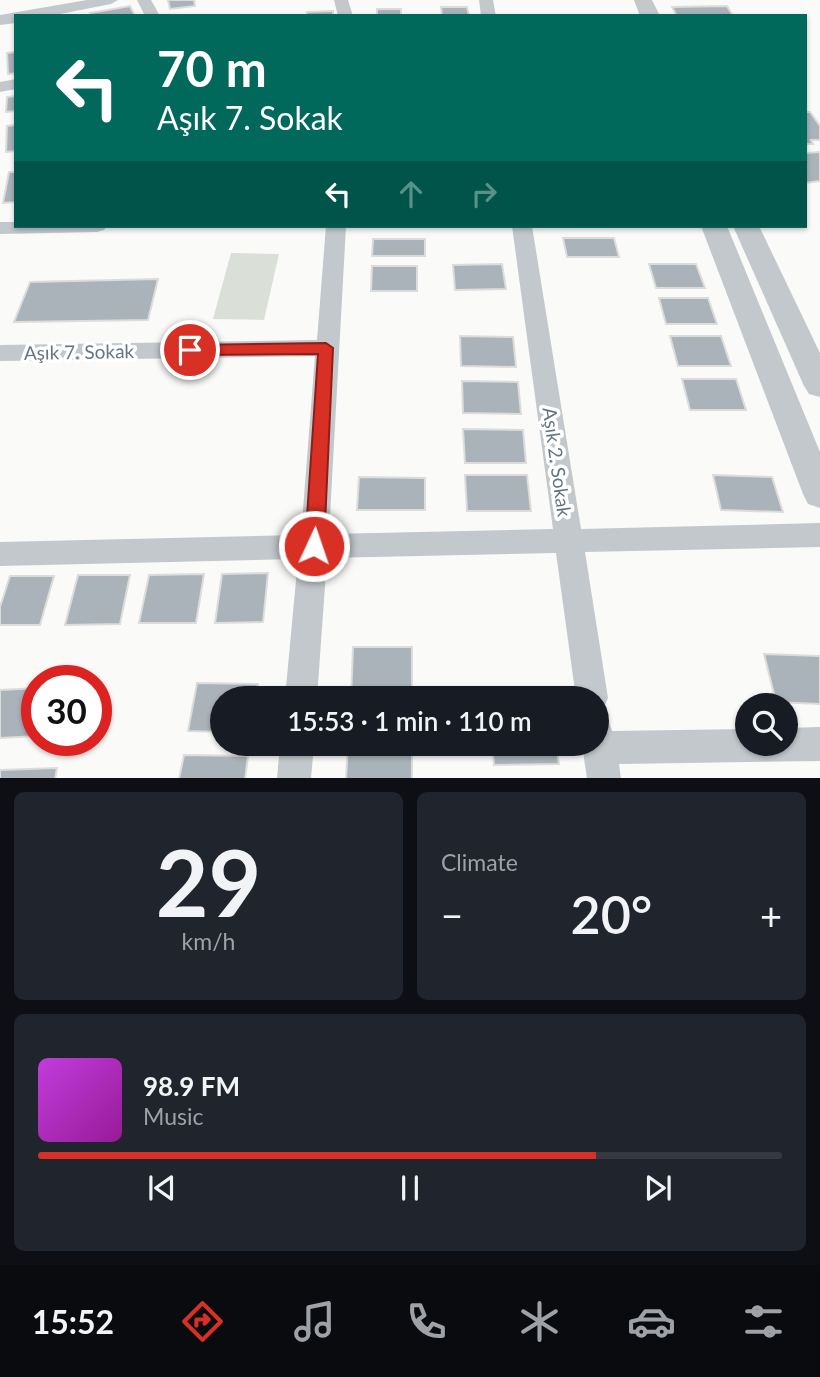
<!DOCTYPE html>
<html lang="en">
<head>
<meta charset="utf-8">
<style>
  :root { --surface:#171b24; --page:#20242c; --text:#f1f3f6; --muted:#9ea1a6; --line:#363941; --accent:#d93025 }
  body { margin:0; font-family:Lato,sans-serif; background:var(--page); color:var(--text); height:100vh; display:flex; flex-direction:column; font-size:26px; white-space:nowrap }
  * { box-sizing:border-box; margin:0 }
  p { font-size:23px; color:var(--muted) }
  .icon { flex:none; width:38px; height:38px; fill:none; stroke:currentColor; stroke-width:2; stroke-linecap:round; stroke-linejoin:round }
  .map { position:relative; height:778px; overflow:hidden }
  .panel { display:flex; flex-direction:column; gap:14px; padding:14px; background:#0d0f14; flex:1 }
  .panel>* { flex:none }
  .guide { position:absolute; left:14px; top:14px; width:793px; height:214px; border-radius:0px; box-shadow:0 2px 5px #0004; background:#00695c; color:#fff; overflow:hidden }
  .tools { position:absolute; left:735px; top:693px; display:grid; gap:14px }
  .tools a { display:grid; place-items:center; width:63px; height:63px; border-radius:50%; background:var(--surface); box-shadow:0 2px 5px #0004; font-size:35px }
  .speed { position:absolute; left:21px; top:665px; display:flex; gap:14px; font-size:35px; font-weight:700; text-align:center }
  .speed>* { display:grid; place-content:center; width:91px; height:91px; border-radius:50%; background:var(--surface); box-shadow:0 2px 5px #0004; line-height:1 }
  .speed .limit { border:10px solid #d22; background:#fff; color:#111 }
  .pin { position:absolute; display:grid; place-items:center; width:60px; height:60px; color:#fff; margin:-30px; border:4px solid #fff; border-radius:50%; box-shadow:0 2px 7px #0007 }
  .me { position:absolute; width:77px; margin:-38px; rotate:3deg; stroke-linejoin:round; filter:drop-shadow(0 0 5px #0008) }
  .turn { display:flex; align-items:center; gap:24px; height:147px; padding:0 28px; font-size:32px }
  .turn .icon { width:91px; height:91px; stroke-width:2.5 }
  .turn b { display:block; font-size:49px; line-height:60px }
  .lanes { display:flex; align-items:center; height:66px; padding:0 28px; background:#0003; justify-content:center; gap:35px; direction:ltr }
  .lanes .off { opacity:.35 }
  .big { font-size:52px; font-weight:600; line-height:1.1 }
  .panel .tile { flex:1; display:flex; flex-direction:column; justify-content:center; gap:10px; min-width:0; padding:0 24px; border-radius:10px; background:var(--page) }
  .panel .dial { align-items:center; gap:0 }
  .dial b { font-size:91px; line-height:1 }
  .song { display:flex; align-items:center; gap:21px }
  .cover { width:84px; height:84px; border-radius:10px; background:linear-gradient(135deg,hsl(290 70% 55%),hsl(300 70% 35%)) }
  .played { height:7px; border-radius:4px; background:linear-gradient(90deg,var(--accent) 75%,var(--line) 75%) }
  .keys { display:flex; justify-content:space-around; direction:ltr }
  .heat { display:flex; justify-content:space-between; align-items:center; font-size:38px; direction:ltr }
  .panel .tiles { flex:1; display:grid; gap:14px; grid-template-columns:1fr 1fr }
  .tile:last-child { grid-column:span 2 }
  .trip { position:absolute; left:210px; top:686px; width:399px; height:70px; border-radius:35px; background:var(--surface); box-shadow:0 2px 5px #0004; font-weight:600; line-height:70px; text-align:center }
  .tab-bar { display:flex; height:112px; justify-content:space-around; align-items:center; background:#090b0e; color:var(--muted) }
  .tab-bar .icon { width:49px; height:49px }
  .tab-bar .on { color:var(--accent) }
  .tab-bar b { font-size:32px; color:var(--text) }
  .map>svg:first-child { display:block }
  .green { fill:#dadfd7 }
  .building { fill:#aab3b9; stroke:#dcdcda; stroke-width:2 }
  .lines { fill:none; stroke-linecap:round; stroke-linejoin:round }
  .minor { fill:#c3c8cc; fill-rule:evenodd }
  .tertiary { fill:#c3c8cc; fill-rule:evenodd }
  .route { fill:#d93025; stroke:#8d1f18; stroke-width:2 }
  .labels { text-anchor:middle; stroke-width:7; stroke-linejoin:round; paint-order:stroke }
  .street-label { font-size:19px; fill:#657683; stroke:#fff }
</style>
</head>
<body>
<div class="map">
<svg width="820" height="779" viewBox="0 0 820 779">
  <rect width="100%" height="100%" fill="#fafaf8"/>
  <!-- green -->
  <path class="green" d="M231,253L279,254L264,320L213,319Z"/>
  <!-- building -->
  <g class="building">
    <path d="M168,0H194L195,6L170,9Z"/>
    <path d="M130,6L135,16H91L90,13Z"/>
    <path d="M727,6L733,16H677L672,7Z"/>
    <path d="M441,7H467L469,16H442Z"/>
    <rect x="377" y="9" width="24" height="7"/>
    <path d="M333,11V16H307V12Z"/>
    <path d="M16,52V73L8,74L7,53Z"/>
    <path d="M16,96V111L6,112L7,97Z"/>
    <path d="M805,112H810L820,126V140H811L813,144H805Z"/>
    <path d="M16,125V151L6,152L7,126Z"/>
    <path d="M820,152V181L805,183V153Z"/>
    <path d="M9,172H16V202L3,203Z"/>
    <path d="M563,238H614L619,257H567Z"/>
    <path d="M373,239H425V256H372Z"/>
    <path d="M502,264L506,289L455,290L453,265Z"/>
    <path d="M649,264H696L705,288H656Z"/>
    <path d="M372,266H417V291H371Z"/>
    <path d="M158,279L148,320L14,322L30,282Z"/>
    <path d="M659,298H708L717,324H666Z"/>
    <path d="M460,336L513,337L516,367L461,366Z"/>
    <path d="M670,336H721L731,366H678Z"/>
    <path d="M682,379H736L746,410H690Z"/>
    <path d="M462,381L518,382L521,414L463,413Z"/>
    <path d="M463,429L523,430L526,463H465Z"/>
    <path d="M465,475H527L531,511H467Z"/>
    <path d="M713,475L772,477L783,512L721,510Z"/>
    <path d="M359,477L425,478V510H357Z"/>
    <path d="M268,573L263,622L215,623L222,574Z"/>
    <path d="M204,574L196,623H139L149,575Z"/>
    <path d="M78,575H130L120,624L65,625Z"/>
    <path d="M10,576H54L40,625H0V607Z"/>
    <path d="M353,647H412V698H351Z"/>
    <path d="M764,654L820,656V704L776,702Z"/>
    <path d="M197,683L258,684L256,698H222V732L188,731Z"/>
    <path d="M37,688V736L0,738V690Z"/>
    <path d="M348,744H412V779H346Z"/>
    <path d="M492,744H556L559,764L494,765Z"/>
    <path d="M184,755L248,756L245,779H179Z"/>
    <path d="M57,768L55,779H0V770Z"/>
  </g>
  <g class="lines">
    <!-- minor -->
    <g class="minor">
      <path d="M87,0H118L111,4L50,16H16V23L0,25V15Z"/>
      <path d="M137,0H151L160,16H145Z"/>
      <path d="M334,0H348L353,16H338Z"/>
      <path d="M479,0H493L496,16H481Z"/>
      <path d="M16,79V89L0,92V82Z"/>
      <path d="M0,222H16V226H107L104,230L97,232L0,234Z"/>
      <path d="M326,226H346L329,534L553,529L512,226H532L581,529L820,523V547L585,552L608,698L603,709L597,712V698H576L556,553L327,558L317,698H285L298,559L0,566V542L301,535L315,356L0,361V345L317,340Z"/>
      <path d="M597,718L609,722L612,731L747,729V744H786V728L820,727V761L619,764L621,779H587L582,744H597Z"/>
      <path d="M280,744H314L311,779H277Z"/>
    </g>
    <!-- tertiary -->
    <g class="tertiary">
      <path d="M634,0H652L660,16H640Z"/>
      <path d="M701,226H727L820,452V508L808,504L803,494Z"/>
      <path d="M733,226H759L820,353V397L809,394L804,386Z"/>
    </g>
  </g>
  <!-- route -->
  <path class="route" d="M326,343L333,348L324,546L321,551L314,554L308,551L305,546L318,354L190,355L182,350L190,345Z"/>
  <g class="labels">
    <!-- street labels -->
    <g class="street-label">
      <text transform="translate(79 352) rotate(-1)" y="7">Aşık 7. Sokak</text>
      <text transform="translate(557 462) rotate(82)" y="7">Aşık 2. Sokak</text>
    </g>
  </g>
</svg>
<div class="tools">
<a><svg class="icon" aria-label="search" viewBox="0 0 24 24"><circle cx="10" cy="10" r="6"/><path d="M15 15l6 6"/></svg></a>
</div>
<div class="speed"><div class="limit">30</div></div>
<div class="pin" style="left:190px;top:350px;background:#d93025"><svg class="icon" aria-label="arrive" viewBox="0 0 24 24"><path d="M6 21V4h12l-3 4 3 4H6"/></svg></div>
<svg class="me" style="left:314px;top:546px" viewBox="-20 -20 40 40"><circle r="17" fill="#d93025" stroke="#fff" stroke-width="3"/><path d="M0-11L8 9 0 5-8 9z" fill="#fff"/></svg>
<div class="trip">15:53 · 1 min · 110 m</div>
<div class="guide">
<div class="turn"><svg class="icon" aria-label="left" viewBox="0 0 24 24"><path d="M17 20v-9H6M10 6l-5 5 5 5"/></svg><div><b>70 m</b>Aşık 7. Sokak</div></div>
<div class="lanes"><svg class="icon" aria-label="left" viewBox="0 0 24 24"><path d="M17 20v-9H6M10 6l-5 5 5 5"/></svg><svg class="icon off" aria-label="ahead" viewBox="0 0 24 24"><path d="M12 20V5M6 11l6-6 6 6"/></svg><svg class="icon off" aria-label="right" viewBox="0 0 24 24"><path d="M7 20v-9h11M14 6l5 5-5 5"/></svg></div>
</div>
</div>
<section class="panel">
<div class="tiles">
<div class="tile dial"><b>29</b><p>km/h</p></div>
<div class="tile"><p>Climate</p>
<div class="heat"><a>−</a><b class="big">20°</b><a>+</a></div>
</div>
<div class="tile">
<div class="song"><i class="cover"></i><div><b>98.9 FM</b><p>Music</p></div></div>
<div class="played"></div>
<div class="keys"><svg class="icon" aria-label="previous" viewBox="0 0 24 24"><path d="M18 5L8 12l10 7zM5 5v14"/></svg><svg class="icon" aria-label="pause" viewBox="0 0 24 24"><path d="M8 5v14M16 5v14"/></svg><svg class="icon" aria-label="next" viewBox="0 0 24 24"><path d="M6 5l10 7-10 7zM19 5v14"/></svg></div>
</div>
</div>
</section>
<nav class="tab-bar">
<b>15:52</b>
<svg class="icon on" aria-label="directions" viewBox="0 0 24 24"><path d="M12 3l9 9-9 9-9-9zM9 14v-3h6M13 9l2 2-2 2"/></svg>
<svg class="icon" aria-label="music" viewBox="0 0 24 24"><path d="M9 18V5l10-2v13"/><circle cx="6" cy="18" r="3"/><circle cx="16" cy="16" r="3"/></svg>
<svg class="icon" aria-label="phone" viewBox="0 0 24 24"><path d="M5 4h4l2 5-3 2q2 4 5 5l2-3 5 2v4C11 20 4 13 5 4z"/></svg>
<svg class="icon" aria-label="climate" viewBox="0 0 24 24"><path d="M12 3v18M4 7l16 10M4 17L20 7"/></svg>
<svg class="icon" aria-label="car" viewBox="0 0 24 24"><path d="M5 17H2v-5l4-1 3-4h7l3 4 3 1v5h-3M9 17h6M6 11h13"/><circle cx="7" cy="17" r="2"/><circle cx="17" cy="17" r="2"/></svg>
<svg class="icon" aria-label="filters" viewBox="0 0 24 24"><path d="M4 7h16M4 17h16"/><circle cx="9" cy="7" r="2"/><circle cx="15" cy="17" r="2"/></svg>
</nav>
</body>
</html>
